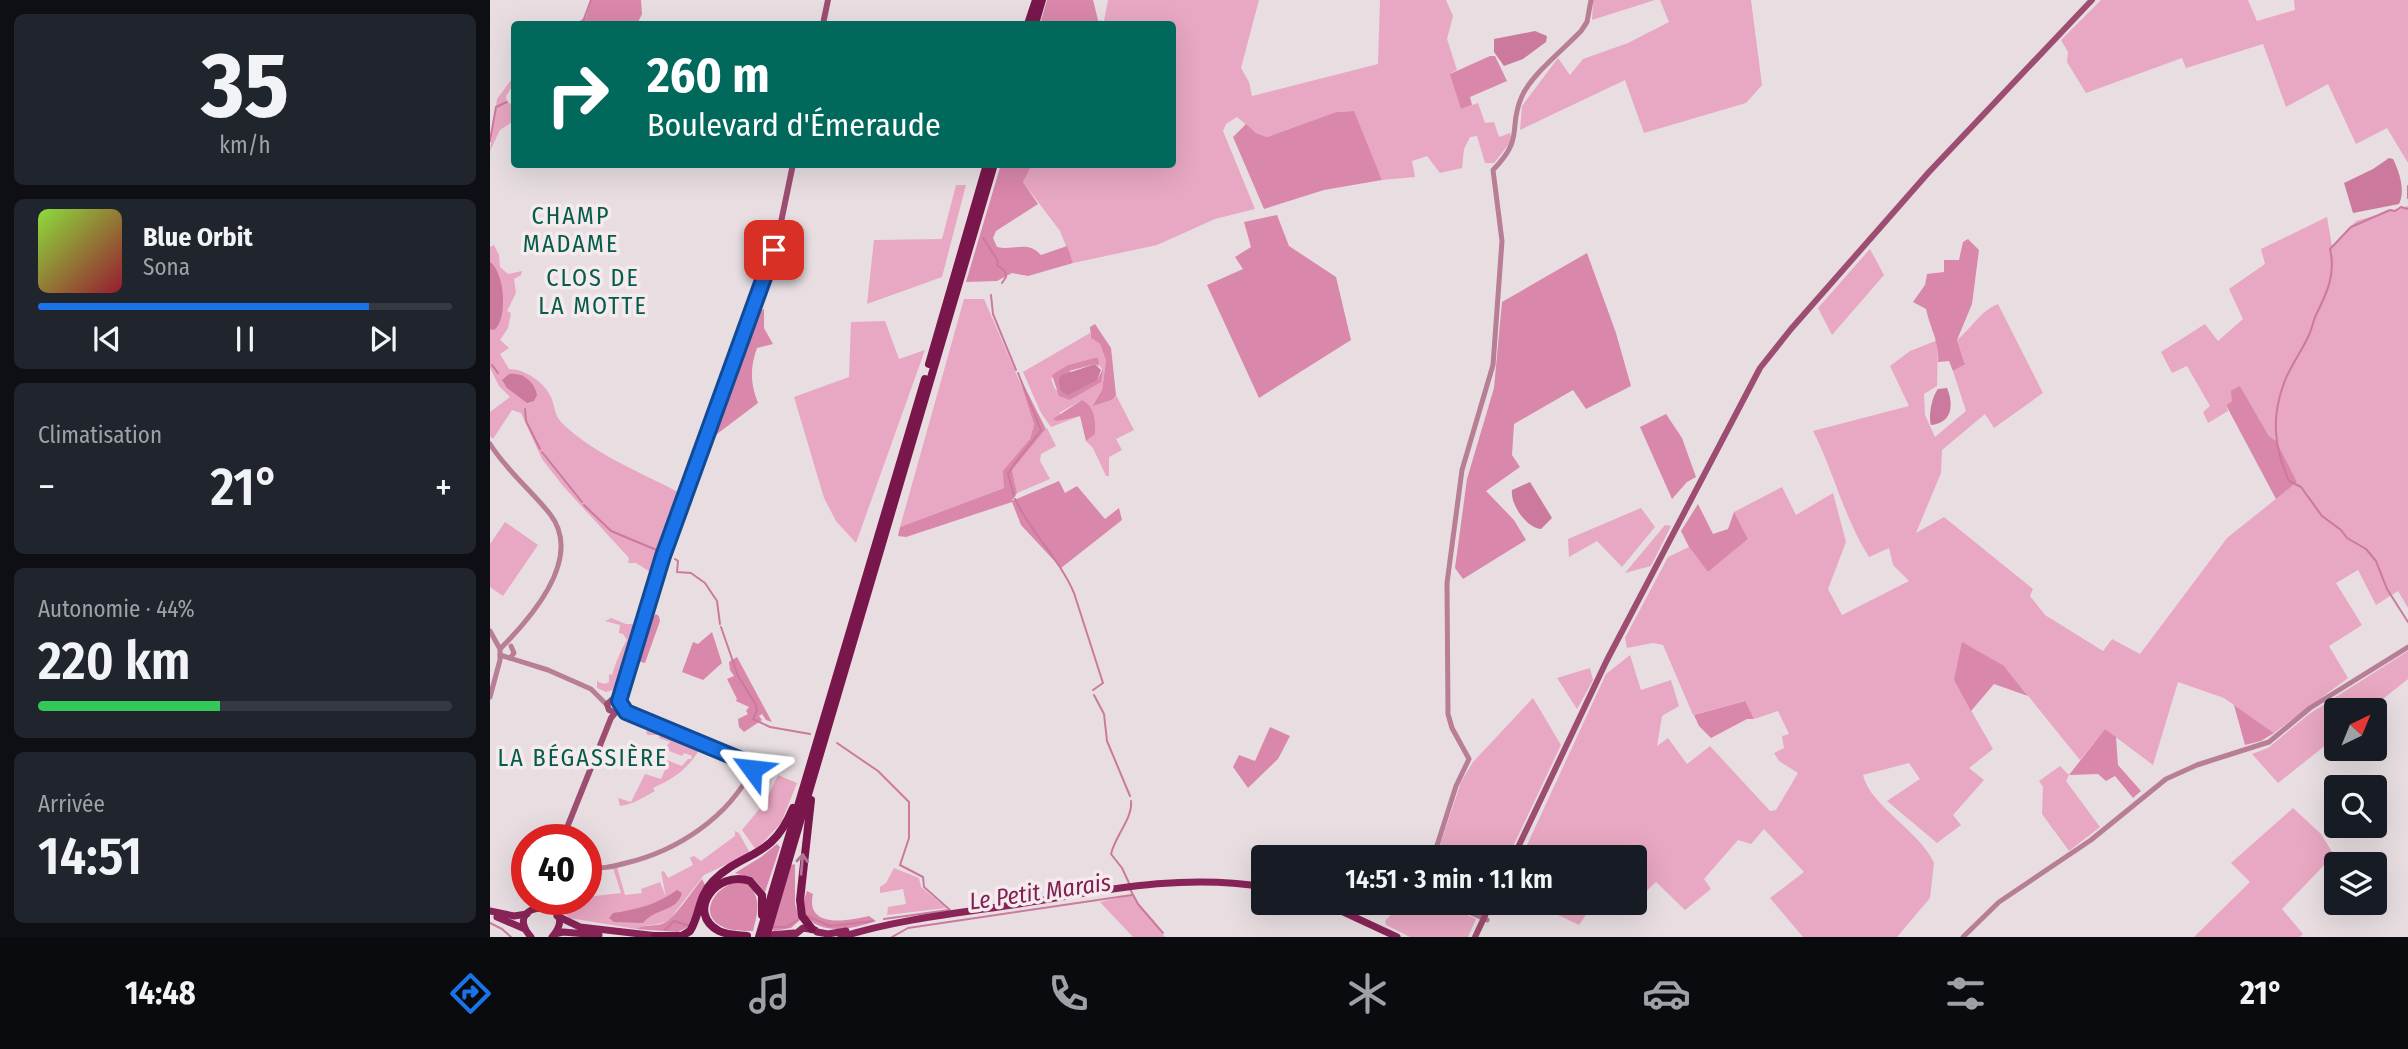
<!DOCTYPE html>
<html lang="fr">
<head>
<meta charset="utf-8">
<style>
  :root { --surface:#171b24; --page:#20242c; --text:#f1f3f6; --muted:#9ea1a6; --line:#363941; --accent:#1a73e8 }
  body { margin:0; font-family:"Fira Sans Condensed",sans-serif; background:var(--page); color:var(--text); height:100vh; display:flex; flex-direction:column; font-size:26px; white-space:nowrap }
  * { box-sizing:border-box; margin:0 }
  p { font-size:23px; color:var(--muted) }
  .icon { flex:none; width:38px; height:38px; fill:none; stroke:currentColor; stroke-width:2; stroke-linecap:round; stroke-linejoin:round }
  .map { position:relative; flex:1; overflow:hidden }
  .side { display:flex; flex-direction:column; gap:14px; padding:14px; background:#0d0f14; width:490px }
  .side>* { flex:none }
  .guide { position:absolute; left:21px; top:21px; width:665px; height:147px; border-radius:7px; box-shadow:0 7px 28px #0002; background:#00695c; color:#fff; overflow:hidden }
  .needle { width:46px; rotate:43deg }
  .fabs { position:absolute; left:1834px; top:698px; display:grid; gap:14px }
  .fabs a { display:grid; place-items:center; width:63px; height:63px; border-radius:7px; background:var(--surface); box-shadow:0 7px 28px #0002; font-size:35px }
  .speed { position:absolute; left:21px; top:824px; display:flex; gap:14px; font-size:35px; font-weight:700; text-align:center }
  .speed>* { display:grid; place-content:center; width:91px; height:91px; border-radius:50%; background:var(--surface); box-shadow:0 7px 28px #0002; line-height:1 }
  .speed .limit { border:10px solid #d22; background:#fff; color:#111 }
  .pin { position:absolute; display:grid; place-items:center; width:60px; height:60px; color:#fff; margin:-30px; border-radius:14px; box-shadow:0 4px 10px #0006 }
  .me { position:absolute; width:77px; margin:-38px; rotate:300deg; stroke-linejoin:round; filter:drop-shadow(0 0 5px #0008) }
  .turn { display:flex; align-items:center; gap:24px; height:147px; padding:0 21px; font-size:32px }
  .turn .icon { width:91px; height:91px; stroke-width:2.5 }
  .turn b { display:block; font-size:49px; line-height:60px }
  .big { font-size:52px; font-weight:600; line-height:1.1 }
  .side .widget { flex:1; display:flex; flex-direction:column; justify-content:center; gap:10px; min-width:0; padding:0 24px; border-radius:10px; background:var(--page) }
  .side .dial { align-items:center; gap:0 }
  .dial b { font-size:91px; line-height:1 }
  .song { display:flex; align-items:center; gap:21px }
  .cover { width:84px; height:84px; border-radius:10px; background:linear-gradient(135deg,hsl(90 70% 55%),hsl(350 70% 35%)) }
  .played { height:7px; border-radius:4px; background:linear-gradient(90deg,var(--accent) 80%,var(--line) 80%) }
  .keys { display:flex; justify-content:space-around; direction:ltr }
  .heat { display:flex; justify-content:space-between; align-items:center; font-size:38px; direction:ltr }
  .charge { height:10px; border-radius:5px; background:linear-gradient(90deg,#34c759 44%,var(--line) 0) }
  .trip { position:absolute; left:761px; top:845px; width:396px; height:70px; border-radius:7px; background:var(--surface); box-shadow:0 7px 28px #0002; font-weight:600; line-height:70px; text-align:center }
  .dock { display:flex; height:112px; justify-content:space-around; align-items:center; background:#090b0e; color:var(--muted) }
  .dock .icon { width:49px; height:49px }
  .dock .selected { color:var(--accent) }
  .dock b { font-size:32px; color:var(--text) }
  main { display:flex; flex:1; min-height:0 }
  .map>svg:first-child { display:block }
  .green { fill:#e8a7c2; fill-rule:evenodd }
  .forest { fill:#d987aa }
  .water { fill:#cb7a9d }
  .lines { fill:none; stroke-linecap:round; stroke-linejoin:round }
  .stream { stroke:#cb7a9d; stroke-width:2 }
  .tertiary { stroke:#b77e96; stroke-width:5 }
  .secondary { stroke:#9d4d72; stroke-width:6 }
  .primary { stroke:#882458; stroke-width:7 }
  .trunk { stroke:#79174c; stroke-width:8 }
  .oneway { stroke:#b17695 }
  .route-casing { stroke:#114b97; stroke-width:18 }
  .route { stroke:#1a73e8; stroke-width:12 }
  .labels { text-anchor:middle; stroke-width:7; stroke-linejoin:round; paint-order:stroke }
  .neighbourhood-label { font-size:24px; letter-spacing:2px; fill:#055c4a; stroke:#f5ebef }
  .water-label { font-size:24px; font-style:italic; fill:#7f1f52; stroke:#f5ebef }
</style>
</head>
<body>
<main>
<section class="side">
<div class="widget dial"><b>35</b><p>km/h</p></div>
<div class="widget">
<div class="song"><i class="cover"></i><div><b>Blue Orbit</b><p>Sona</p></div></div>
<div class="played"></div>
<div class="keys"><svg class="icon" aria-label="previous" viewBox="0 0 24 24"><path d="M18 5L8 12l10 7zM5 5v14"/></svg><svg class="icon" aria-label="pause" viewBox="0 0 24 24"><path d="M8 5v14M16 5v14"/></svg><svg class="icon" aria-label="next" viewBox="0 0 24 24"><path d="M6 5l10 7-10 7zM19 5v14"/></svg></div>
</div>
<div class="widget"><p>Climatisation</p>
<div class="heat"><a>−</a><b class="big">21°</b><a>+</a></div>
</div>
<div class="widget"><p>Autonomie · 44%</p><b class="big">220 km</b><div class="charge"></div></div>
<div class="widget"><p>Arrivée</p><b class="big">14:51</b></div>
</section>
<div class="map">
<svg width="1918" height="937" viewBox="0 0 1918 937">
  <rect width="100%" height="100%" fill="#e8dee2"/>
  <!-- green -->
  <g class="green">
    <path d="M618,0H769L751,68L759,82L762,96L888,64L890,0H956L963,16L957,39L967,70L961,73L971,109L988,103L995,123L1004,122L1009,137L1020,133L1022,140L1004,163H995L987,136L980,137L974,149L972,168L950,173L937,156L922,161L925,177L892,180L863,111L846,112L777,137L766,133L747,117L736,124L733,131L765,209L725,219L667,245L583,263L570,231L533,182L541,167L546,165L682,164V24H609V20L614,21Z"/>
    <path d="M1103,0H1165L1102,20Z"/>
    <path d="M1170,0H1261L1272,85L1256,103L1154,133L1135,80L1030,130L1032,106L1068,58L1080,75L1093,59L1138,43L1179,22Z"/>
    <path d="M1611,0H1758L1767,21L1805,10L1804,0H1918V163L1897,128L1866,144L1838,84L1796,107L1773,44L1696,68L1692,58L1596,93L1577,62L1578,52L1571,40Z"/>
    <path d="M24,76V84L16,96L17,102L24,105V121L10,130L0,151L7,99Z"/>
    <path d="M466,185H476L452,277L377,304L384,240L452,239Z"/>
    <path d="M1918,206V608L1908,591L1886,605L1868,570L1846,583L1872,625L1839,646L1858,678L1784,733L1734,698L1688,682L1663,765L1615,729L1590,760L1514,666L1464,680L1503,749L1479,768L1494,780L1463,815L1471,825L1447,843L1397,801L1430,779L1419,763L1373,775C1380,806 1430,831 1444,863L1440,898L1407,937H1313L1280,898L1314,872L1274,829L1261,844L1248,840L1214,879L1221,889L1195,910L1166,882L1149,898L1145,895L1144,858H1031L1116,674L1140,655L1151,690L1181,680L1189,706L1172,716L1167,746L1178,738L1197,764L1220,746L1280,811L1286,810L1308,773L1289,761L1284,753L1294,748L1292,736L1299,734L1288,711L1264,719L1254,701L1203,715L1173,645L1163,643L1137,648L1135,638L1178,557L1199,547L1218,572L1258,539L1244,512L1292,487L1306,515L1343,493L1356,542L1338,589L1352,615L1419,581L1403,565L1399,548L1379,557C1354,518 1344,472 1323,431L1419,406L1400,366L1420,351L1448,340L1447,386L1434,394L1435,415L1445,437L1476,411L1463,371L1475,363L1467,340C1482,328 1490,311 1508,304L1553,393L1504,428L1495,414L1452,450L1451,473L1426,533L1454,517L1543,589L1540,596L1555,615L1613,651L1622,639L1650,654L1737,538L1807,482L1786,442L1779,436L1750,386L1742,401L1736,405L1738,411L1718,423L1713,412L1720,406L1697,366L1682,373L1671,352L1715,324L1728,341L1753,319L1739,289L1775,264L1771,249L1837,217L1842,246L1866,221Z"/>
    <path d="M4,245L9,255L10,267L18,274L32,271L31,275L24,279L26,293L17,311L21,313L18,328L10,340L19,348L10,354L19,369C35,369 54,382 61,397C66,409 63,414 74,425C106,455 152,473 190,493L162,573L146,563H138L139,558L73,486L52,459L31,413L22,410L3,439L0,436V412L20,397L9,386L0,368V247Z"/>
    <path d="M1380,249L1394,275L1342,335L1328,308Z"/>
    <path d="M474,299H494L538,401L544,424L540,439L524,459L514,488L410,527Z"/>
    <path d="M395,321L409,359L435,350L366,543L346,521L334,498L304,397L359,377L361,322Z"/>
    <path d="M600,333L601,338L610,344L616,361L612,390L602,405L622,400L626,395L644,430L626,439L632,450L619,457V476H616L603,448L596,441L605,434C606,421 605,406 592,400L569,413L575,418L590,416L561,427L551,413L533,372ZM604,358L612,369L610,382L580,400L565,389L561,379L578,365Z"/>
    <path d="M557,428L566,446L551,454L550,461L560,479L527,493L522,470Z"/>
    <path d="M1151,508L1165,527L1132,567L1107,541L1079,557L1078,539Z"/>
    <path d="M15,522L48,545L13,596L0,587V544Z"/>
    <path d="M1175,525L1181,526L1161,566L1135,573Z"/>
    <path d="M121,618L136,624H146L123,690L116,692L107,688V679L108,682L115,684L119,682V674L122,675C125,665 131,649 137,640L133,634L129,633L130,625L115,621Z"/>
    <path d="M1918,651V679L1879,710H1846V737L1788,783L1762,754L1778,748L1819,714Z"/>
    <path d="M1100,668L1103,680L1087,709L1067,678Z"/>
    <path d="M1043,698L1071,745L1018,857H946L971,782L983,762Z"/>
    <path d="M163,726V729L209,745L210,749C196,771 184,778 163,788L165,791C154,797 142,805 130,806L128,798L141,802L155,774L171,779L177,765L159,758V753L192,766L198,759H201L202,756L194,753L192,756L174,749L180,742L169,738L170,735H158L156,733L158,727Z"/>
    <path d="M1570,766L1579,775L1576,781L1610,827L1579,851L1552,814L1553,787L1549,781Z"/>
    <path d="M288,775L307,783L291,823L266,850L252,830L275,802Z"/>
    <path d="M1803,808L1831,834L1844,855L1792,909L1813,934L1810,937H1704L1760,882L1741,863Z"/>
    <path d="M245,831L249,833L260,853L214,875L180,919C169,927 158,923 146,929L79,918L64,900H96V897L131,893L123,868L127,867L135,895L152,893L151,889L170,882L176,897L171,872L174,871L178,878L203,865L200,858L204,856L211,861L245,836Z"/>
    <path d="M404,868L429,878L431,887L456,908L397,915L398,907L416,904L413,889L390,893V887L396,883Z"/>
    <path d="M642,895L675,937H643L610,902Z"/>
    <path d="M912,903H951L986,919L978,937H920L896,925L895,921Z"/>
    <path d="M1043,903H1104L1089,925Z"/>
  </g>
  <!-- forest -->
  <g class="forest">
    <path d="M101,0H151L152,14L147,24H85L96,17Z"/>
    <path d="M557,0H603L609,24H550Z"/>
    <path d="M1000,56H1005L1017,81L980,97L982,105L971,109L960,74Z"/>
    <path d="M864,111L892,180L834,190L774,209L743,137L756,124L766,133L777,137L846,112Z"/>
    <path d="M511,164L546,165L541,167L533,182L548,204L506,231L503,238L507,247C525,251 537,240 551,255L577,246L583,263L538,276L522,273L507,281L476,282Z"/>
    <path d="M787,215L799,246L846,277L861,340L769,398L717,285L753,269L745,257L761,247L754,222Z"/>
    <path d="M1478,239L1489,250L1482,304L1467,340L1475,364L1463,371L1459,361L1448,362C1450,343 1440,328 1436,309L1423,302L1435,285L1437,274L1454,272V260H1469L1473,242Z"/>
    <path d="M1097,253L1126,333L1141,386L1096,409L1083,390L1024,424L1022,455L1030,467L996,491L1024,520L1036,540L973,579L965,568L977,479L1004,388L1012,302Z"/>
    <path d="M274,309V328L283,344L267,348C260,368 260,383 268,403L223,437L269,311Z"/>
    <path d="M605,324L621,348L626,395L622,400L602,406L612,390L616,361L610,344L601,338L600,327Z"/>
    <path d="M604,358H608L609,366L605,364L579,371L607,380L613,369L611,382L580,400L569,396L562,375L578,365Z"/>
    <path d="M528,374L556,429L522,470L527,493L522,501L569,481L575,493L587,486L615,519L629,508L632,520L571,568L531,525L522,502L416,537L408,536L410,527L514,488L513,471L540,439L544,424Z"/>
    <path d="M1750,386L1779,436L1786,441L1807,482L1786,499L1736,405L1742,401L1741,391Z"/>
    <path d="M592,400C605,406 606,421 605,434L596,441L590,416L567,421L563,419Z"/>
    <path d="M1176,414L1192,438L1206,477L1197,482L1182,499L1150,427Z"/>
    <path d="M1208,504L1223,534L1238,529L1244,512L1258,539L1218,572L1199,547L1191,531Z"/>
    <path d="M166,614L169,616L170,621L155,663L144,660L157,616L162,618Z"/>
    <path d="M222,632L232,663L213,680L192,672L203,642L208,644Z"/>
    <path d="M1472,642L1514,666L1538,696L1504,684L1481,711L1464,680Z"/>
    <path d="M247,657L282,722L276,720L272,714L269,716L272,720L254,732L249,727L248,719L258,714L256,711L259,707L246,701L247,699L237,679L244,676L240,670L239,662Z"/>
    <path d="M1255,701L1264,719H1257L1221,738L1209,726L1204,715Z"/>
    <path d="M1744,705L1784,733L1771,741L1755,745Z"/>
    <path d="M780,727L800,736L788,759L758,788L743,767L749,755L765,761Z"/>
    <path d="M1615,729L1626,737L1628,765L1651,791L1643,798L1625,776L1616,781L1608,774L1579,775Z"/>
    <path d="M287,844L290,847L275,892L264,879L245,873L271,857Z"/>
    <path d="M305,864V904L310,920L301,928L284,931L281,928L301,865Z"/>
    <path d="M212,879L215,885L198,927L188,932L146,929C155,924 165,927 174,923C185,918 203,890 212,879Z"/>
    <path d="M243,883H257C272,898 268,912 263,931C254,931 243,931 235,928C207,916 223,890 243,883Z"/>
    <path d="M317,891L323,894C315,929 358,921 379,916L386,921C363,929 332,936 314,915L313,903Z"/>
  </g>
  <!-- water -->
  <g class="water">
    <path d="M1045,31L1057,36L1056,42L1033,59L1014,66L1004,52V39Z"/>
    <path d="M1899,158L1903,159C1909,171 1916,191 1909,204L1863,213L1854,183L1883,169Z"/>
    <path d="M0,262C15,272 18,320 4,330L0,329Z"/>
    <path d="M605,364L611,370L607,380L578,395C569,391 569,387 569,378L572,375Z"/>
    <path d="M19,374C33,372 44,381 47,395L44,401L37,403L17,388L12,380Z"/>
    <path d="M1457,388C1464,405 1462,423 1441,425C1438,416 1442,396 1448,389Z"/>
    <path d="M1040,482L1062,518L1051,529C1037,528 1020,505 1022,490Z"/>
    <path d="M187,890L192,893C186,913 166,907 153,923L124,922L119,918L123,913C146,910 168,904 187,890Z"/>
  </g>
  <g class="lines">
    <!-- stream -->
    <g class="stream">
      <path d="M92,24L101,0"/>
      <path d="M0,141L6,107L17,102"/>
      <path d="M1918,186V198"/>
      <path d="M1918,209L1911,207L1905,211L1900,210L1861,227L1840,249C1846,274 1837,293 1826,315C1823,321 1822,329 1819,335C1812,351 1800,366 1794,383C1781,418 1784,448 1799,481L1811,487L1832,516L1851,530L1857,538L1876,549L1886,561L1897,589L1918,622"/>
      <path d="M493,238L508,261L507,265L515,271L516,277L512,283"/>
      <path d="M501,295L503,314L526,370"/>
      <path d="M2,365L8,373"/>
      <path d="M35,409L36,421L50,449"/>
      <path d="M52,452L92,502"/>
      <path d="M524,496L518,474C527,458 540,446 551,430L528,373"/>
      <path d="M525,499C541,533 569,558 584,593L613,683L603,690"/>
      <path d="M94,505L121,531L169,551"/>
      <path d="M185,559L188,561L187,572L201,573L215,583L227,601L230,624"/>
      <path d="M231,627L248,676L265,703L267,710L263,719L280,727L320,734"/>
      <path d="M604,695L614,714L617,741L640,796"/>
      <path d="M347,743L388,771L419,802V838L410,865L433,877L434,887L460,910"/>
      <path d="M639,883L632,868L621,854C625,836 643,818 641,801"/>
      <path d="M640,889L648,904L673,933"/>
      <path d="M317,916L340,926L383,921"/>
      <path d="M394,919L459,910"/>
      <path d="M0,923L12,929L21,937"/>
      <path d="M283,927H297L307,920"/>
      <path d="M175,930L184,921L200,926"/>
      <path d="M402,937L418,928L642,895"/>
    </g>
    <!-- tertiary -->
    <g class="tertiary">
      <path d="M0,444C16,470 41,490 60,514C94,558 40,619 10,649V660L0,697"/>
      <path d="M0,631L10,649"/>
      <path d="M10,655L58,670L101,689L117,705"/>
      <path d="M20,658L24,653L21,646"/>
      <path d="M943,858L966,786L979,759L962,728L958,714L957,583L972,470L1003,365L1012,241L1003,170C1036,136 1017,129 1032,96C1042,74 1074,49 1091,31L1097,22L1101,0"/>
      <path d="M98,870L100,866C112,870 124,866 136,863C187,851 239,817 262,769L261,764L136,712L127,711"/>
      <path d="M959,903L997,920"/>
      <path d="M1473,937L1509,902L1601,840L1676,779L1707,765L1779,742L1820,708L1918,647"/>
    </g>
    <!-- secondary -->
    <g class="secondary">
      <path d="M333,24L338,0"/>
      <path d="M124,712L119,710L117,704L125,697L132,680L167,568L277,271L290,227L303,164"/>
      <path d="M72,840L121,718L130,707L131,692"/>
      <path d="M1023,858L1117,660L1270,368L1301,329L1439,172L1602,0"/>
      <path d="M96,869L98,870"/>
      <path d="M58,900L62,910"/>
      <path d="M44,908L50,900"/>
      <path d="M985,937L1001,903"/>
    </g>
    <!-- primary -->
    <g class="primary">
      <path d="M834,903L907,937"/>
      <path d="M0,911L24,916L37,914"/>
      <path d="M67,916L90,927L168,936"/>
      <path d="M7,917L35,929"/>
      <path d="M327,932L338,934L356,931"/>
      <path d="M65,934L73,932L109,935"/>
      <path d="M280,935L304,933"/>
      <path d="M41,937C8,899 95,898 62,937"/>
      <path d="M302,937L313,928L325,930"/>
      <path d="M351,937C409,919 469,913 529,904C610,891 692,873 774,887"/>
    </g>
    <!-- trunk -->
    <g class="trunk">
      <path d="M538,24L546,0"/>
      <path d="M545,24L552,0"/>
      <path d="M439,364L497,164"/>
      <path d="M321,800L310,900L312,916L322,929"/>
      <path d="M165,936H192L200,931C210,915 208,896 223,881C254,850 282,860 303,808"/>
      <path d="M257,936C248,935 237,935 229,931C195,913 226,869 260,881L272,895V915"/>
      <path d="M269,937L435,379"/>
      <path d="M276,937L504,164"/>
    </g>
  </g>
  <!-- one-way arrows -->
  <defs><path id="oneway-shaft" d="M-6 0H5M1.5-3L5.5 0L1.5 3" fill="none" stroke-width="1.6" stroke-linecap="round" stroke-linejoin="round" transform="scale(1.75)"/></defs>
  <use class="oneway" href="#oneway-shaft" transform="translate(312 864) rotate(-85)"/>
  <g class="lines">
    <defs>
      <path id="route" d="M262,769L261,764L136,712L129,701L173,556L284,250"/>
    </defs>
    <!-- route casing -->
    <use href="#route" class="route-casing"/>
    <!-- route -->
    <use href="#route" class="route"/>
  </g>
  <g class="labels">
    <!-- neighbourhood labels -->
    <g class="neighbourhood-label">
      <text x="81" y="224">CHAMP<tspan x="81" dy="28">MADAME</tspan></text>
      <text x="103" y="286">CLOS DE<tspan x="103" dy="28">LA MOTTE</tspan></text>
      <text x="93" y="766">LA BÉGASSIÈRE</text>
    </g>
    <!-- water labels -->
    <g class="water-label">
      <text transform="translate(550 892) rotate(-8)" y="8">Le Petit Marais</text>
    </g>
  </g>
</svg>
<div class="fabs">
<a><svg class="needle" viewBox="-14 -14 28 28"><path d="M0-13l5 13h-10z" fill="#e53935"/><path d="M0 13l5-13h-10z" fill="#9ea1a6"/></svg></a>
<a><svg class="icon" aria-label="search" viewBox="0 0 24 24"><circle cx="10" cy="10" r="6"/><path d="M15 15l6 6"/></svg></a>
<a><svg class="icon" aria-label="layers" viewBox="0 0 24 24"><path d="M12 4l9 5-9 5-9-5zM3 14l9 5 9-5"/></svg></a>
</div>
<div class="speed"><div class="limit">40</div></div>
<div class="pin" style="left:284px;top:250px;background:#d93025"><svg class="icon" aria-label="arrive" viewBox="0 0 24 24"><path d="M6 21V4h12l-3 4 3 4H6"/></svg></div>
<svg class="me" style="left:262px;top:769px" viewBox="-20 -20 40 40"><path d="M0-17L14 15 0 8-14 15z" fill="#1a73e8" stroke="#fff" stroke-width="4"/></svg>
<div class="trip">14:51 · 3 min · 1.1 km</div>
<div class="guide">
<div class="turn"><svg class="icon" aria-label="right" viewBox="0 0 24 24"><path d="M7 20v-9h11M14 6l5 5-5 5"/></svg><div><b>260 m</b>Boulevard d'Émeraude</div></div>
</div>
</div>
</main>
<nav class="dock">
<b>14:48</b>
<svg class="icon selected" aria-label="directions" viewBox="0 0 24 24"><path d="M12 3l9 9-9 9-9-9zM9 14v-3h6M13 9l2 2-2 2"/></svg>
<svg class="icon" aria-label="music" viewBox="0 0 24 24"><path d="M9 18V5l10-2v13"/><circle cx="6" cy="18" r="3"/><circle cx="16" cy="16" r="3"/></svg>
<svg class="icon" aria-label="phone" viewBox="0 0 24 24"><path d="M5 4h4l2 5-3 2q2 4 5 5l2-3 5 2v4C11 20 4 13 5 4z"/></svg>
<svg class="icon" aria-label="climate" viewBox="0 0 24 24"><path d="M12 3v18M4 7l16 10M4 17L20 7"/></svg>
<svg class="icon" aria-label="car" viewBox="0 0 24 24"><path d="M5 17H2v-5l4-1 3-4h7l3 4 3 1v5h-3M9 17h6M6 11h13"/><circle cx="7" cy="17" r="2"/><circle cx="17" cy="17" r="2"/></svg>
<svg class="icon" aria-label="filters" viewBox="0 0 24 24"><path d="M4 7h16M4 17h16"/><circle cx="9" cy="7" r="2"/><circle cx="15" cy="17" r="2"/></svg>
<b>21°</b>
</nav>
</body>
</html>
